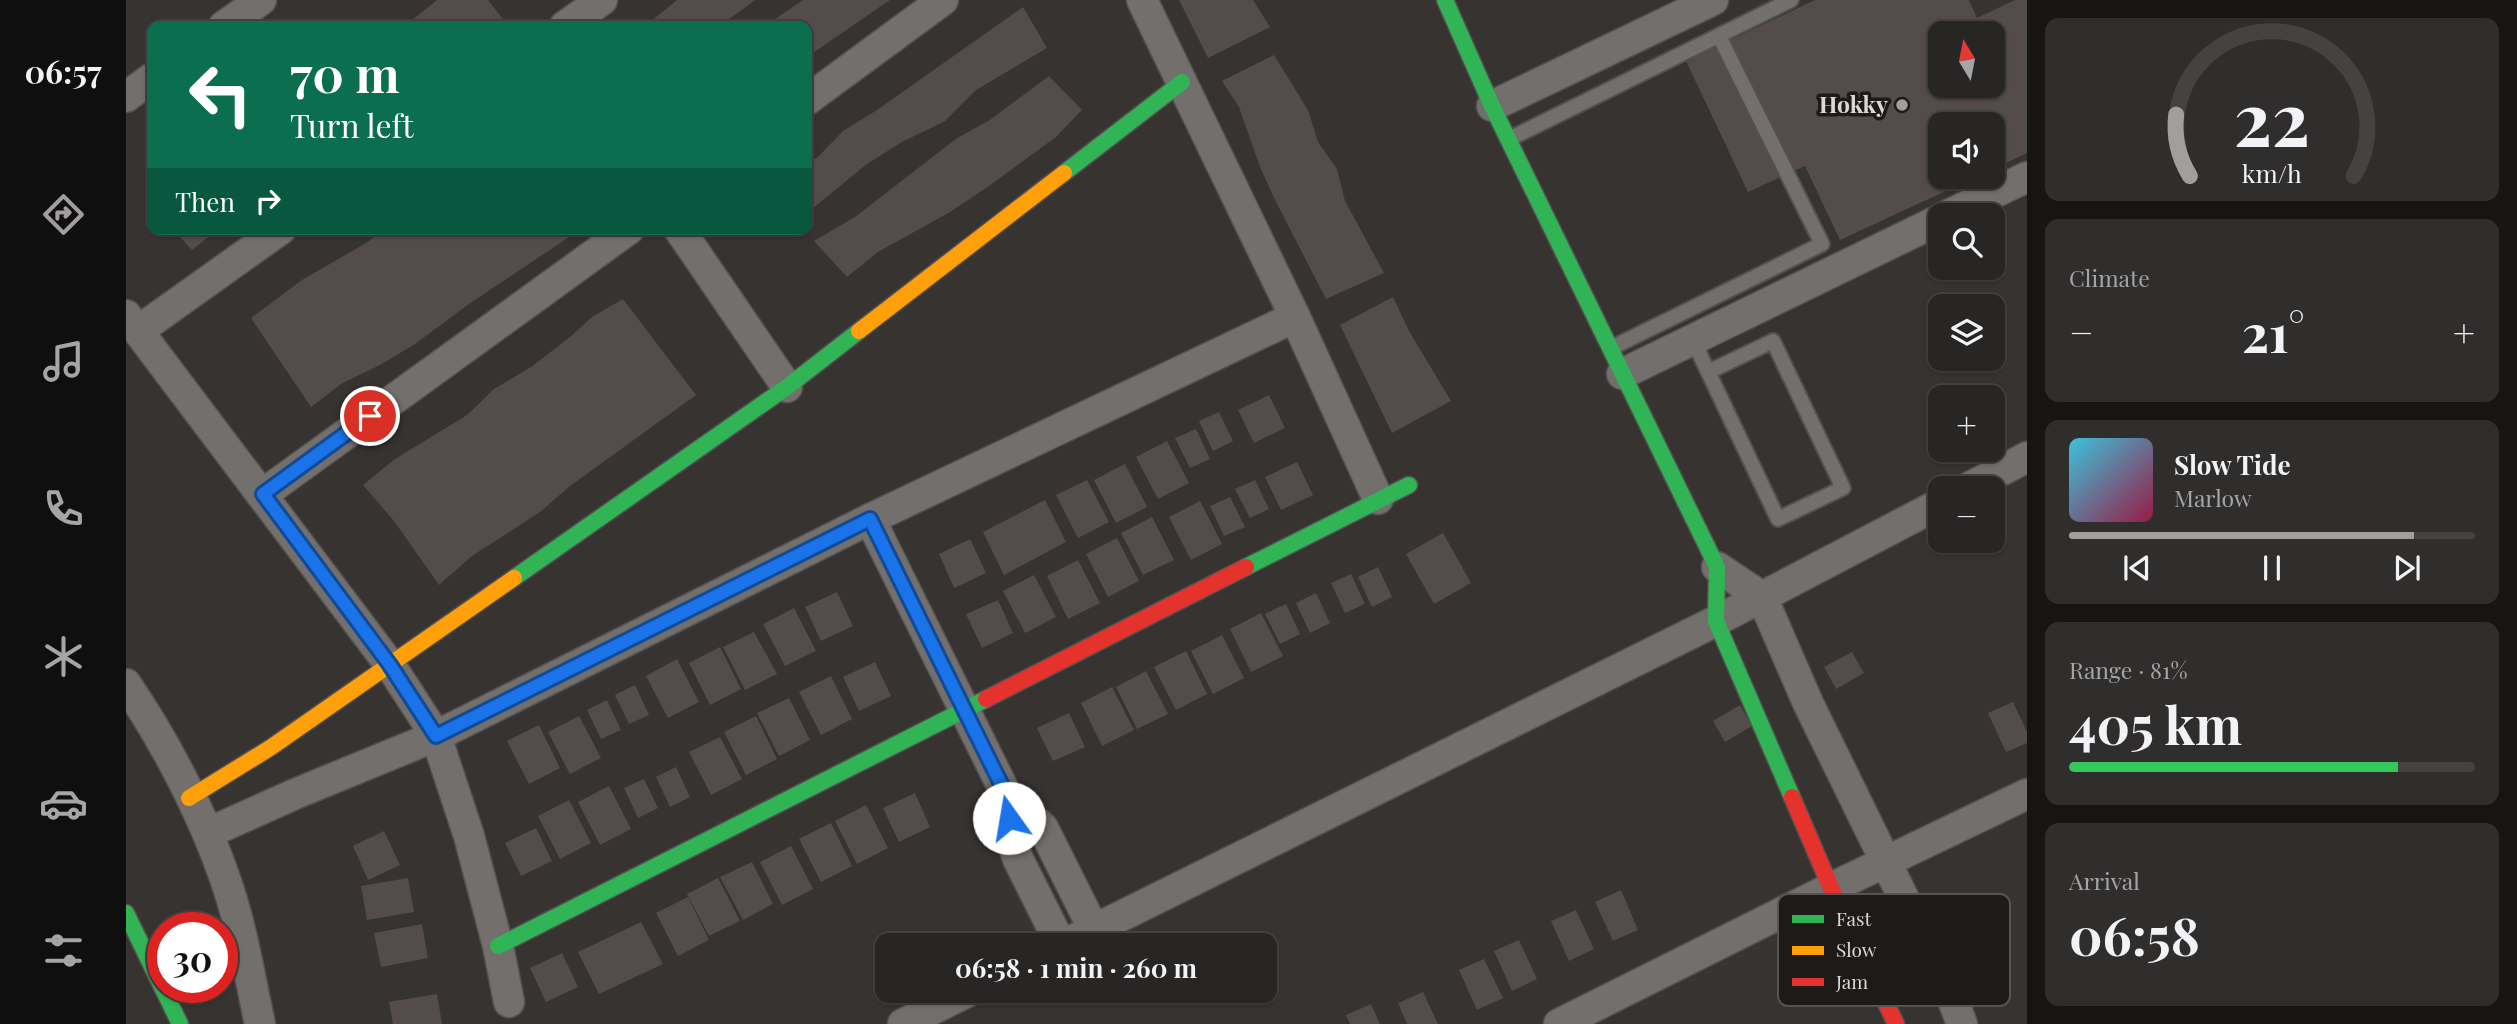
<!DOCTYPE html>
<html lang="en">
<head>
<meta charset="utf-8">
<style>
  :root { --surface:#282625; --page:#302e2d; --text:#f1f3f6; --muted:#a5a5a7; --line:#444342; --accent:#a29e9d }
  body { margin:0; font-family:"Playfair Display",serif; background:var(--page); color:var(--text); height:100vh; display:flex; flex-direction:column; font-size:26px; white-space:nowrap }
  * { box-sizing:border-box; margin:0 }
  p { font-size:23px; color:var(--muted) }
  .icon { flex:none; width:38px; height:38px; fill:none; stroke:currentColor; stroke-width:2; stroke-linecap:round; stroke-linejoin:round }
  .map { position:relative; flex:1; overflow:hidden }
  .drawer { display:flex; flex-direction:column; gap:18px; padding:18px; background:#161514; width:490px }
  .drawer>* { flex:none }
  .guide { position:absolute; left:21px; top:21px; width:665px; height:214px; border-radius:14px; box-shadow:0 2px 5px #0004,0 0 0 2px var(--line); background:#0b6e4f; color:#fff; overflow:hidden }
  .needle { width:46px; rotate:350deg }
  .tools { position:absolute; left:1802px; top:21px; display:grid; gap:14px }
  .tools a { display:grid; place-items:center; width:77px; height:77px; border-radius:14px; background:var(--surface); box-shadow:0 2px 5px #0004,0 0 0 2px var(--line); font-size:35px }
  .speed { position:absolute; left:21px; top:912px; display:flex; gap:14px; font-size:35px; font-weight:700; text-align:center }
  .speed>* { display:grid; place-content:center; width:91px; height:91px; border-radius:50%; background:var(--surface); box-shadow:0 2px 5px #0004,0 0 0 2px var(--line); line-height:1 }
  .speed .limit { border:10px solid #d22; background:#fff; color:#111 }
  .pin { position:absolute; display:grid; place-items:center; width:60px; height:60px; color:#fff; margin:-30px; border:4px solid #fff; border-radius:50%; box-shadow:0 2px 7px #0007 }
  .me { position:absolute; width:77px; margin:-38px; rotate:347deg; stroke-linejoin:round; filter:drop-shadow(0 0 5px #0008) }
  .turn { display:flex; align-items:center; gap:24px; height:147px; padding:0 28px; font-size:32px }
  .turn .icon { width:91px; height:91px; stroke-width:2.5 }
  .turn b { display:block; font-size:49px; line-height:60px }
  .then { display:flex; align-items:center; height:66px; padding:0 28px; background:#0003; gap:14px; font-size:26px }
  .big { font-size:52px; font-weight:700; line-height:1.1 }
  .drawer .card { flex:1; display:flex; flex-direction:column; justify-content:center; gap:10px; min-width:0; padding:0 24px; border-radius:14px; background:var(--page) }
  .drawer .dial { align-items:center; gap:0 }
  .dial svg { height:182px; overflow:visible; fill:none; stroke:var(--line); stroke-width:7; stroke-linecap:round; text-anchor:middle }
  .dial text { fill:var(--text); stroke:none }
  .song { display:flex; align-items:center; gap:21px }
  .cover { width:84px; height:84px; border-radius:10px; background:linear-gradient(135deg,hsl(190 70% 55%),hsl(340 70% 35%)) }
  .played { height:7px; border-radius:4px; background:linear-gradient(90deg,var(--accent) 85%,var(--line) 85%) }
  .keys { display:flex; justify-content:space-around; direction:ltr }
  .heat { display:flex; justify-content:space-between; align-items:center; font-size:38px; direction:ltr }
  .charge { height:10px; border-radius:5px; background:linear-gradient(90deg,#34c759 81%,var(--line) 0) }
  .trip { position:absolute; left:749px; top:933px; width:402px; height:70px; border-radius:14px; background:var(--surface); box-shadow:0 2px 5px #0004,0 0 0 2px var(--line); font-weight:700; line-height:70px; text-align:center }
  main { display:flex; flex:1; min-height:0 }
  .tab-bar { display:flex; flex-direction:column; width:126px; justify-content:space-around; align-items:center; background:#100f0f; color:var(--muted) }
  .tab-bar .icon { width:49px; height:49px }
  .tab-bar .on { color:var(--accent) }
  .tab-bar b { font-size:32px; color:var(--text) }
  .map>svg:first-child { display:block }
  .building { fill:#544c4a; fill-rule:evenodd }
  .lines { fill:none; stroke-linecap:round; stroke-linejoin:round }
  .lane-casing { stroke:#53514f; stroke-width:18 }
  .street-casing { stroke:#53514f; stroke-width:33 }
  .fast-casing { stroke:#53514f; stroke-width:19 }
  .slow-casing { stroke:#53514f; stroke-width:19 }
  .jam-casing { stroke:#53514f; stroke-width:19 }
  .lane { stroke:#726f6d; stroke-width:14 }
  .street { stroke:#726f6d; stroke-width:30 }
  .fast { stroke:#30b455; stroke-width:16 }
  .slow { stroke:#ff9f0a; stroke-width:16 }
  .jam { stroke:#e5322d; stroke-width:16 }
  .route-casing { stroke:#114b97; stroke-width:18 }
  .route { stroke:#1a73e8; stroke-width:12 }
  .poi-dot { fill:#a29e9d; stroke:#1d1a19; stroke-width:2.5 }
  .labels { text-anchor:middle; stroke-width:7; stroke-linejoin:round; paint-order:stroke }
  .poi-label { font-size:23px; font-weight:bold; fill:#dcd8d7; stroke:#1d1a19; text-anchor:end }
  .key { fill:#1d1a19; stroke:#565352; stroke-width:2 }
  .key-label { font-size:19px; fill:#dcd8d7 }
</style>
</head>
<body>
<main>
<nav class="tab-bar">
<b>06:57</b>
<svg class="icon on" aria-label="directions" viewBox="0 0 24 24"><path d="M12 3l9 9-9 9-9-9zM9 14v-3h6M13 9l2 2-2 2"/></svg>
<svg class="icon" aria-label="music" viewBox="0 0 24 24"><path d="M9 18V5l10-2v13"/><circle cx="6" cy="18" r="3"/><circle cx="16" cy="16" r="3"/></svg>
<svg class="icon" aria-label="phone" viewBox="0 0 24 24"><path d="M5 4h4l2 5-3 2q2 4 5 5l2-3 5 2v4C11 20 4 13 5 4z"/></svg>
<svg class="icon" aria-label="climate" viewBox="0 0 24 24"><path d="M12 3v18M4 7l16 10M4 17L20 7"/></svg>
<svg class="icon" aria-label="car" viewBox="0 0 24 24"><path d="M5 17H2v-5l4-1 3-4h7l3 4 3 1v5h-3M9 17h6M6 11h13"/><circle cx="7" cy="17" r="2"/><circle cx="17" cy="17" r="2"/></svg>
<svg class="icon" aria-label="filters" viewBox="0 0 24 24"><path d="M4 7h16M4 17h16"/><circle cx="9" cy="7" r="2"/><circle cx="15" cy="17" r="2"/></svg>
</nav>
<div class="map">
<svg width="1901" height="1024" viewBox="0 0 1901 1024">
  <rect width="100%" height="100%" fill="#363331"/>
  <!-- building -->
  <g class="building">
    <path d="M311,0H362L380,23L373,26H279Z"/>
    <path d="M551,0H629L594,26H527L523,23Z"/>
    <path d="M677,0H764L681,57V26H639Z"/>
    <path d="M1053,0H1127L1144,27L1082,58Z"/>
    <path d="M1689,0H1843L1851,18L1889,0H1901V153L1867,169V124H1815V177H1850L1714,240L1679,166L1622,192L1560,61ZM1815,33H1867V86H1815Z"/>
    <path d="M897,7L921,48L850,90L819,121L776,142L741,164L681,213V163L692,157L717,131L751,110Z"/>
    <path d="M1148,55L1182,110L1192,142L1211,169L1219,201L1258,273L1200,299L1148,198L1134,167L1113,107L1096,81Z"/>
    <path d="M923,76L956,110L930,137L863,186L824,212L752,252L721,277L688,241L729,217L831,138L864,120Z"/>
    <path d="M47,229H92L66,250Z"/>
    <path d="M259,229H455L343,304L289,344L254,365L215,384L185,407L125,318L176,280L240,243Z"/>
    <path d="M1267,297L1283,331L1325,401L1266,433L1214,325Z"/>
    <path d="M497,299L570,395L444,486L414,512L346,556L313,585L268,521L237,485L269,459L341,415L368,389L405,367L444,337L466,317Z"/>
    <path d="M1143,395L1159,428L1128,443L1112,410Z"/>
    <path d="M1093,412L1107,441L1087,451L1073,421Z"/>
    <path d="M1070,429L1084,459L1064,468L1049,438Z"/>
    <path d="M1041,441L1063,483L1032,499L1010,457Z"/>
    <path d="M1171,462L1187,495L1155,510L1139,477Z"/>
    <path d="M999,464L1021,507L990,523L968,480Z"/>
    <path d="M961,480L983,522L952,538L930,495Z"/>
    <path d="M1129,480L1143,509L1124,518L1109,489Z"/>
    <path d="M1104,497L1119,527L1098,536L1084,506Z"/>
    <path d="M919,500L940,542L878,575L857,532Z"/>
    <path d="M1074,501L1096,544L1065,560L1043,517Z"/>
    <path d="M1026,517L1048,560L1017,575L995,533Z"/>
    <path d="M1317,533L1345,583L1308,604L1280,554Z"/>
    <path d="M991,538L1013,581L982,597L960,554Z"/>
    <path d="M844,539L860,573L828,588L813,554Z"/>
    <path d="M952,560L974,603L942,619L921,576Z"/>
    <path d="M1252,567L1266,597L1246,607L1232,577Z"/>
    <path d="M1225,574L1239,604L1219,613L1205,583Z"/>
    <path d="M908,575L930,617L899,633L877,591Z"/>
    <path d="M711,592L727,626L695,641L679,607Z"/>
    <path d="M1190,593L1204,623L1184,633L1170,603Z"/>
    <path d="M872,600L887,633L856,648L840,614Z"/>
    <path d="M1160,604L1174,634L1154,644L1139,614Z"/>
    <path d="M668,608L690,651L659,666L637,624Z"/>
    <path d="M1135,613L1157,656L1125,672L1104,629Z"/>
    <path d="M628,632L651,674L619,690L597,647Z"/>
    <path d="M1096,635L1118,678L1087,694L1065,651Z"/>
    <path d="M594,647L615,689L584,705L563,663Z"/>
    <path d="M1060,651L1081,694L1050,710L1028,667Z"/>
    <path d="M1726,652L1738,673L1710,689L1698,667Z"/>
    <path d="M551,659L573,702L542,718L520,676Z"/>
    <path d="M749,662L765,696L733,711L717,677Z"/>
    <path d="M1020,671L1042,714L1011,729L990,687Z"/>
    <path d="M705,676L726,719L695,735L673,692Z"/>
    <path d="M509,685L523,715L503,724L489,695Z"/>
    <path d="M986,687L1008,730L976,746L955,703Z"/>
    <path d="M663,698L684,740L653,756L631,713Z"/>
    <path d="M481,700L495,730L475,739L461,710Z"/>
    <path d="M1887,702L1901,732V743L1880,752L1862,713Z"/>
    <path d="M1614,705L1626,726L1599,742L1587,721Z"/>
    <path d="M943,713L959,747L927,761L911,728Z"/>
    <path d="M453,716L475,758L444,774L422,732Z"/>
    <path d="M630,716L651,759L620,775L598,732Z"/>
    <path d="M413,725L434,768L403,784L381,741Z"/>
    <path d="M594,737L616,779L585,795L563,752Z"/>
    <path d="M550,767L564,797L544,807L530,777Z"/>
    <path d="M518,779L532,808L512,818L498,788Z"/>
    <path d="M483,786L505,829L474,845L452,802Z"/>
    <path d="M789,793L804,827L773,842L757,808Z"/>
    <path d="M443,800L465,843L434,859L412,816Z"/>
    <path d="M740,805L762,848L731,864L709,821Z"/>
    <path d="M705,823L726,866L695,882L673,839Z"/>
    <path d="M410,828L426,861L395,876L379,843Z"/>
    <path d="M258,831L274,865L242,880L227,846Z"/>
    <path d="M665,846L687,889L656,905L634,862Z"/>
    <path d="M626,862L647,904L617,920L594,877Z"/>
    <path d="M282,878L288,912L241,920L235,886Z"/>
    <path d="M592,878L614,921L583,936L561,894Z"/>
    <path d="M1495,890L1512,930L1487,941L1469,902Z"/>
    <path d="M562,897L583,940L552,956L530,913Z"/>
    <path d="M1450,910L1468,949L1443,961L1425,921Z"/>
    <path d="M515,922L537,964L473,994L452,952Z"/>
    <path d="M296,924L302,958L255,967L248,933Z"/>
    <path d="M1393,940L1411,979L1386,991L1368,951Z"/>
    <path d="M436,953L452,987L420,1002L404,968Z"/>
    <path d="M1358,959L1377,998L1351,1010L1333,970Z"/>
    <path d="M1297,992L1312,1024H1281L1272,1003Z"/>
    <path d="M311,994L316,1024H267L263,1002Z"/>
    <path d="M1245,1004L1254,1024H1224L1220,1015Z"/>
  </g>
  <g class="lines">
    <defs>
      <g id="lane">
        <path d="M1383,139L1665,0"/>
        <path d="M1567,340L1652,519L1717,488L1647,341L1582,372"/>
        <path d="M1485,348L1696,244L1593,36"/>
      </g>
      <g id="street">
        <path d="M1016,0L1169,317L1252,499"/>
        <path d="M98,26L135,0"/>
        <path d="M439,26L476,0"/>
        <path d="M0,97L26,78"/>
        <path d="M681,100L817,0"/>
        <path d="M1366,106L1587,0"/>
        <path d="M1822,215L1901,177"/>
        <path d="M553,229L661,387"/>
        <path d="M0,315L264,665L310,736L343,836L372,946L383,1002"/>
        <path d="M12,331L155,229"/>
        <path d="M1496,374L1815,219"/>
        <path d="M1842,488L1901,457"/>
        <path d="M137,494L503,229"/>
        <path d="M744,519L880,794"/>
        <path d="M1591,567L1636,597L1682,703L1825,995L1836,1024"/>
        <path d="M0,684C45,750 89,837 110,914C120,950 126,988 134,1024"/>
        <path d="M82,833L169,794L310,736L744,519L1169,317"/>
        <path d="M935,945L892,859L886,841L880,794L917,828L968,930"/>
        <path d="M937,945L1590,621L1815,503"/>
        <path d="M777,1024L845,990"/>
        <path d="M1433,1024L1705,888L1901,794"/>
      </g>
      <g id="fast">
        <path d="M1319,0L1366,106L1591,567L1590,621L1666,797"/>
        <path d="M938,173L1056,82"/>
        <path d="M1120,567L1283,485"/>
        <path d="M388,578L661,387L733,331"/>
        <path d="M0,913L54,1024"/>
        <path d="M372,946L860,699"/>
      </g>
      <g id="slow">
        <path d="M733,331L938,173"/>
        <path d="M63,798L144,748L388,578"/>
      </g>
      <g id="jam">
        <path d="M860,699L1120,567"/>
        <path d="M1666,797L1705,888L1770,1024"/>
      </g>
    </defs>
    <!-- lane casing -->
    <use href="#lane" class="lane-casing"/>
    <!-- street casing -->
    <use href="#street" class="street-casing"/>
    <!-- fast casing -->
    <use href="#fast" class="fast-casing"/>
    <!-- slow casing -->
    <use href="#slow" class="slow-casing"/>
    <!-- jam casing -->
    <use href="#jam" class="jam-casing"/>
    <!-- lane -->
    <use href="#lane" class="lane"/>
    <!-- street -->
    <use href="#street" class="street"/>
    <!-- fast -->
    <use href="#fast" class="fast"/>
    <!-- slow -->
    <use href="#slow" class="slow"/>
    <!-- jam -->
    <use href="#jam" class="jam"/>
  </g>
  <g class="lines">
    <defs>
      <path id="route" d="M244,416L137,494L264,665L310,736L744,519L880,794L883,818"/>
    </defs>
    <!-- route casing -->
    <use href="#route" class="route-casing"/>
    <!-- route -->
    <use href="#route" class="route"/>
  </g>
  <!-- markers -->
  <circle class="poi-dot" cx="1776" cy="105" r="7"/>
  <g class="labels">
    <!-- poi labels -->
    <g class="poi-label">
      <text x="1762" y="113">Hokky</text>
    </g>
  </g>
  <!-- legend -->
  <rect x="1652" y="894" width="232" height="112" rx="10" class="key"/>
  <rect x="1666" y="915" width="32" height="8" fill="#30b455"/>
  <rect x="1666" y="946" width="32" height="9" fill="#ff9f0a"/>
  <rect x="1666" y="978" width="32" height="8" fill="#e5322d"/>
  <g class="key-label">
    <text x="1710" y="926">Fast</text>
    <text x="1710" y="957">Slow</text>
    <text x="1710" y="989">Jam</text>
  </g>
</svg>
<div class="tools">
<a><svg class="needle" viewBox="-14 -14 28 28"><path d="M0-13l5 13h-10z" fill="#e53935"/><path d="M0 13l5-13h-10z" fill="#a5a5a7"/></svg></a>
<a><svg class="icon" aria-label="sound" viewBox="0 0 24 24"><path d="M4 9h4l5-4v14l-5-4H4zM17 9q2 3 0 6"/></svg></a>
<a><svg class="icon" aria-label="search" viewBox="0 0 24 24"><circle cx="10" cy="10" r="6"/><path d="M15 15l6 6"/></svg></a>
<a><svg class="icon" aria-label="layers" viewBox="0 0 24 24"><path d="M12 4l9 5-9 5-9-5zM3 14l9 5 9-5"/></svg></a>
<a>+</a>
<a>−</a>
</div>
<div class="speed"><div class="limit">30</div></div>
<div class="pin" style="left:244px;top:416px;background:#d93025"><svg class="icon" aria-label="arrive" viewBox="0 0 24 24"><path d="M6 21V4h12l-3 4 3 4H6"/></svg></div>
<svg class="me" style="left:883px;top:818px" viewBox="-20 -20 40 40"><circle r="19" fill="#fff"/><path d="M0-13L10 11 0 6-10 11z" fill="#1a73e8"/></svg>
<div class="trip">06:58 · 1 min · 260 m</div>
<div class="guide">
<div class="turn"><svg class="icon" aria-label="left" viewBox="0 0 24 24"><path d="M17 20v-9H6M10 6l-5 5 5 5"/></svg><div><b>70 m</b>Turn left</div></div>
<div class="then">Then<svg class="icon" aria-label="right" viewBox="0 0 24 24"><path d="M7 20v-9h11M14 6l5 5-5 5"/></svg></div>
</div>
</div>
<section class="drawer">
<div class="card dial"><svg viewBox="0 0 100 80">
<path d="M14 69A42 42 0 1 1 86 69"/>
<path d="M14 69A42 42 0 0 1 8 42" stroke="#a29e9d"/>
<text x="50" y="56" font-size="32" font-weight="700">22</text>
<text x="50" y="72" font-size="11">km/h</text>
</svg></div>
<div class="card"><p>Climate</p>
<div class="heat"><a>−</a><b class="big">21°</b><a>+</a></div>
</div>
<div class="card">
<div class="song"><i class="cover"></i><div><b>Slow Tide</b><p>Marlow</p></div></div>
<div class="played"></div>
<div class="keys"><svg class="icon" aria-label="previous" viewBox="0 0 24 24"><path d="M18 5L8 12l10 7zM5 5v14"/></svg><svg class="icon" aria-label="pause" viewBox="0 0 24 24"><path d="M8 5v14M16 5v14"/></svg><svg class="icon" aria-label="next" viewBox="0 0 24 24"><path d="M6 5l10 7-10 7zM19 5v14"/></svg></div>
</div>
<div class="card"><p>Range · 81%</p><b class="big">405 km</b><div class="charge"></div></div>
<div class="card"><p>Arrival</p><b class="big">06:58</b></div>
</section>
</main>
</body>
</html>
